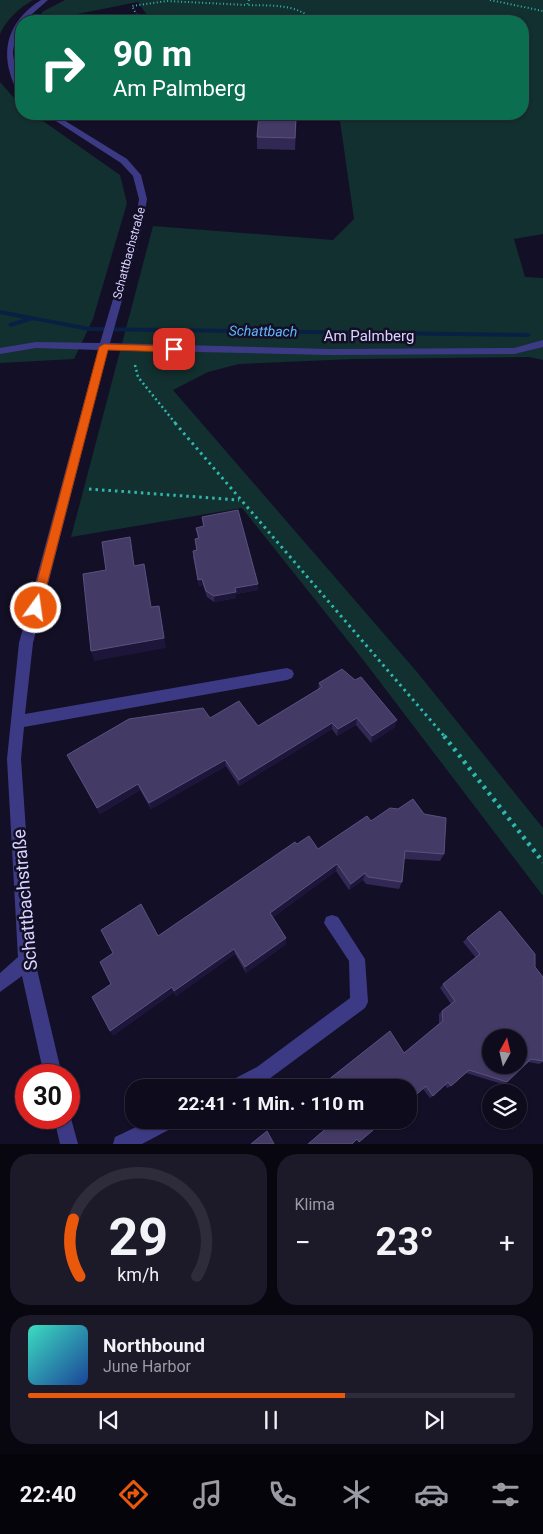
<!DOCTYPE html>
<html lang="de">
<head>
<meta charset="utf-8">
<style>
  :root { --surface:#0e0b1c; --page:#1c1929; --text:#f1f3f6; --muted:#9b9ba3; --line:#2e2b3b; --accent:#ea580c }
  body { margin:0; font-family:Roboto,sans-serif; background:var(--page); color:var(--text); height:100vh; display:flex; flex-direction:column; font-size:19px; white-space:nowrap }
  * { box-sizing:border-box; margin:0 }
  p { font-size:16px; color:var(--muted) }
  .icon { flex:none; width:28px; height:28px; fill:none; stroke:currentColor; stroke-width:2; stroke-linecap:round; stroke-linejoin:round }
  .map { position:relative; height:1144px; overflow:hidden }
  .drawer { display:flex; flex-direction:column; gap:10px; padding:10px; background:#08060f; flex:1 }
  .drawer>* { flex:none }
  .banner { position:absolute; left:15px; top:15px; width:514px; height:105px; border-radius:20px; box-shadow:0 1px 4px #0004,0 0 0 1px var(--line); background:#0b6e4f; color:#fff; overflow:hidden }
  .needle { width:32px; rotate:8deg }
  .controls { position:absolute; left:482px; top:1029px; display:grid; gap:10px }
  .controls a { display:grid; place-items:center; width:45px; height:45px; border-radius:50%; background:var(--surface); box-shadow:0 1px 4px #0004,0 0 0 1px var(--line); font-size:25px }
  .speed { position:absolute; left:15px; top:1064px; display:flex; gap:10px; font-size:25px; font-weight:700; text-align:center }
  .speed>* { display:grid; place-content:center; width:65px; height:65px; border-radius:50%; background:var(--surface); box-shadow:0 1px 4px #0004,0 0 0 1px var(--line); line-height:1 }
  .speed .limit { border:8px solid #d22; background:#fff; color:#111 }
  .pin { position:absolute; display:grid; place-items:center; width:42px; height:42px; color:#fff; margin:-21px; border-radius:10px; box-shadow:0 2px 8px #0006 }
  .me { position:absolute; width:55px; margin:-28px; rotate:14deg; stroke-linejoin:round; filter:drop-shadow(0 0 4px #0008) }
  .turn { display:flex; align-items:center; gap:18px; height:105px; padding:0 15px; font-size:22px }
  .turn .icon { width:65px; height:65px; stroke-width:2.5 }
  .turn b { display:block; font-size:35px; line-height:42px }
  .big { font-size:38px; font-weight:700; line-height:1.1 }
  .drawer .tile { flex:1; display:flex; flex-direction:column; justify-content:center; gap:8px; min-width:0; padding:0 18px; border-radius:20px; background:var(--page) }
  .drawer .dial { align-items:center; gap:0 }
  .dial svg { height:130px; overflow:visible; fill:none; stroke:var(--line); stroke-width:7; stroke-linecap:round; text-anchor:middle }
  .dial text { fill:var(--text); stroke:none }
  .song { display:flex; align-items:center; gap:15px }
  .cover { width:60px; height:60px; border-radius:8px; background:linear-gradient(135deg,hsl(170 70% 55%),hsl(220 70% 35%)) }
  .played { height:5px; border-radius:2px; background:linear-gradient(90deg,var(--accent) 65%,var(--line) 65%) }
  .keys { display:flex; justify-content:space-around; direction:ltr }
  .heat { display:flex; justify-content:space-between; align-items:center; font-size:28px; direction:ltr }
  .drawer .tiles { flex:1; display:grid; gap:10px; grid-template-columns:1fr 1fr }
  .tile:last-child { grid-column:span 2 }
  .trip { position:absolute; left:125px; top:1079px; width:292px; height:50px; border-radius:20px; background:var(--surface); box-shadow:0 1px 4px #0004,0 0 0 1px var(--line); font-weight:700; line-height:50px; text-align:center }
  .tab-bar { display:flex; height:80px; justify-content:space-around; align-items:center; background:#06040b; color:var(--muted) }
  .tab-bar .icon { width:35px; height:35px }
  .tab-bar .on { color:var(--accent) }
  .tab-bar b { font-size:22px; color:var(--text) }
  .map>svg:first-child { display:block }
  .green { fill:#12302f }
  .lines { fill:none; stroke-linecap:round; stroke-linejoin:round }
  .stream { fill:#0a1f44; fill-rule:evenodd }
  .path-far3 { stroke:#2fb8b0; stroke-width:2; stroke-dasharray:1 2.5; stroke-linecap:butt }
  .path-far2 { stroke:#2fb8b0; stroke-width:2.5; stroke-dasharray:2 3; stroke-linecap:butt }
  .path-far1 { stroke:#2fb8b0; stroke-width:3; stroke-dasharray:2.5 4; stroke-linecap:butt }
  .path { stroke:#2fb8b0; stroke-width:4.5; stroke-dasharray:3 5; stroke-linecap:butt }
  .minor { fill:#3d3a85; fill-rule:evenodd }
  .wall { fill:#312854 }
  .shaded-wall { fill:#1d163a }
  .building { fill:#433a66; stroke:#5a527e; fill-rule:evenodd }
  .route { fill:#ea580c; stroke:#983908 }
  .labels { text-anchor:middle; stroke-width:5; stroke-linejoin:round; paint-order:stroke }
  .far-street-label { font-size:12px; fill:#d9d4ff; stroke:#130f26 }
  .far-water-label { font-size:14px; font-style:italic; fill:#62b6ff; stroke:#130f26 }
  .street-label { font-size:15px; fill:#d9d4ff; stroke:#130f26 }
  .near-street-label { font-size:18px; fill:#d9d4ff; stroke:#130f26 }
</style>
</head>
<body>
<div class="map">
<svg width="543" height="1144" viewBox="0 0 543 1144">
  <rect width="100%" height="100%" fill="#130f26"/>
  <!-- green -->
  <g class="green">
    <path d="M0,0H33C19,8 7,19 0,34Z"/>
    <path d="M65,0H543V234L514,239L525,277L543,278V360L529,357L355,359L239,364L208,372L173,390L417,672L543,828V896L364,661L242,508L71,537L153,226L333,240L354,219L339,114H522V21H151L138,2L42,21V12Z"/>
    <path d="M0,82L21,106V114H33L120,175L127,203L93,319L74,359L0,363Z"/>
  </g>
  <g class="lines">
    <!-- stream -->
    <path class="stream" d="M0,310L89,327L528,333L531,335L528,337L89,331L33,320L11,327L8,325L9,323L24,319L0,314Z"/>
    <!-- path-far3 -->
    <g class="path-far3">
      <path d="M249,0L247,5C270,6 297,3 314,21"/>
      <path d="M490,0L543,11"/>
      <path d="M140,21L132,6L167,1L247,5"/>
    </g>
    <!-- path-far2 -->
    <path class="path-far2" d="M135,365L138,377L176,424"/>
    <!-- path-far1 -->
    <g class="path-far1">
      <path d="M175,423L445,737"/>
      <path d="M89,489L239,500"/>
    </g>
    <!-- path -->
    <path class="path" d="M444,736L543,862"/>
    <!-- minor -->
    <g class="minor">
      <path d="M41,0H48L24,21H21C21,32 13,42 13,53C14,67 22,80 21,93C15,90 12,80 10,73C1,42 14,17 41,0Z"/>
      <path d="M45,114H54L127,159L141,175L147,199L142,229L110,343L330,349L514,348L543,340V347L514,354L330,355L108,350L33,643L25,714L287,668L292,670L294,674L292,678L287,680L24,727L21,759L35,961L62,1075H44L22,976L0,992V973L18,957L7,759L19,643L98,350L36,348L0,354V348L36,342L100,343L134,229L139,199L133,176L121,163Z"/>
      <path d="M332,915L338,917L365,959L368,1002L365,1008L269,1079L254,1088H225L228,1082L257,1067L350,998L349,961L324,923L326,917Z"/>
      <path d="M69,1111L78,1144H60L54,1118H69Z"/>
      <path d="M151,1120H179L176,1126L142,1144H113L115,1137Z"/>
    </g>
  </g>
  <!-- wall -->
  <g class="wall">
    <path d="M297,114L295,150L257,149V137Z"/>
    <path d="M202,517L258,584V590L236,594V598L214,602L207,597L203,585L199,586L193,557L196,550L195,539H198L196,528L203,527Z"/>
    <path d="M319,683L395,727L371,743L356,725L337,736L332,729L239,786L226,766L151,809L140,790L100,814L67,755L210,718L258,726L318,689Z"/>
    <path d="M371,821L444,854L440,861L404,859L402,882L399,889L366,884L363,880L349,890L336,871L273,917L286,938V944L246,973L235,954L176,996L174,992L114,1035L110,1031L111,984L158,936L297,844L318,849Z"/>
    <path d="M467,938L535,967L543,977V1062L539,1064L528,1062L507,1082L502,1084L466,1073L451,1086L447,1088L445,1085L433,1096L430,1098L423,1089L409,1088H322V1086L323,1084L404,1053L439,1023V1014L451,1004L440,988L443,984L476,958L463,942Z"/>
  </g>
  <!-- shaded-wall -->
  <g class="shaded-wall">
    <path d="M130,537L132,548L136,576L134,566Z"/>
    <path d="M202,579L203,585L199,586L198,580Z"/>
    <path d="M258,584V590L236,594V598L214,602V596L235,588Z"/>
    <path d="M161,616L166,648L94,661L91,651Z"/>
    <path d="M357,718L356,725L337,736L338,729Z"/>
    <path d="M397,720L395,727L371,743L372,736Z"/>
    <path d="M332,723V729L239,786V780Z"/>
    <path d="M225,760L226,766L151,809L149,803Z"/>
    <path d="M138,784L140,790L100,814L97,808Z"/>
    <path d="M337,864L336,871L270,919V913Z"/>
    <path d="M365,873L363,880L349,890L351,884Z"/>
    <path d="M286,938V944L246,973L245,967Z"/>
    <path d="M234,949L235,954L176,996L174,991Z"/>
    <path d="M172,987L174,992L114,1035L110,1031Z"/>
  </g>
  <!-- building -->
  <g class="building">
    <path d="M259,114H296L295,138L257,137Z"/>
    <path d="M238,510L258,584L235,588L236,592L214,596L206,591L202,579L198,580L193,551L197,550L195,539L199,538L196,528L204,526L202,517Z"/>
    <path d="M130,537L134,566L144,564L151,607L159,606L164,638L91,651L83,574L106,570L102,542Z"/>
    <path d="M342,669L355,680L361,677L397,720L372,736L357,718L338,729L332,723L239,780L225,760L149,803L138,784L97,808L67,755L129,719L203,708L210,718L239,701L258,726L322,687L319,683Z"/>
    <path d="M413,799L424,814L446,818L444,854L405,851L402,882L368,877L365,873L351,884L337,864L270,913L286,938L245,967L234,949L174,991L172,987L110,1031L92,997L111,984L100,962L113,953L101,930L141,904L158,936L295,842L297,844L309,836L318,849L367,816L371,821L390,808L398,809Z"/>
    <path d="M500,911L535,954V967L543,977V1061L531,1059L507,1082L469,1070L451,1086L448,1082L433,1096L426,1086L409,1101V1088H325L323,1084L390,1031L404,1053L443,1021L442,1011L455,1001L443,984L480,954L467,938ZM491,1038H519V1065H491Z"/>
    <path d="M336,1120H385L359,1142L357,1139L352,1144H308Z"/>
    <path d="M267,1131L274,1144H251Z"/>
  </g>
  <!-- route -->
  <path class="route" d="M104,344L174,346L179,349L174,352L108,350L41,608L36,613L30,608L99,347Z"/>
  <g class="labels">
    <!-- far-street labels -->
    <g class="far-street-label">
      <text transform="translate(129 253) rotate(-75)" y="4">Schattbachstraße</text>
    </g>
    <!-- far-water labels -->
    <g class="far-water-label">
      <text transform="translate(263 331) rotate(1)" y="5">Schattbach</text>
    </g>
    <!-- street labels -->
    <g class="street-label">
      <text x="369" y="341">Am Palmberg</text>
    </g>
    <!-- near-street labels -->
    <g class="near-street-label">
      <text transform="translate(25 900) rotate(-95)" y="6">Schattbachstraße</text>
    </g>
  </g>
</svg>
<div class="controls">
<a><svg class="needle" viewBox="-14 -14 28 28"><path d="M0-13l5 13h-10z" fill="#e53935"/><path d="M0 13l5-13h-10z" fill="#9b9ba3"/></svg></a>
<a><svg class="icon" aria-label="layers" viewBox="0 0 24 24"><path d="M12 4l9 5-9 5-9-5zM3 14l9 5 9-5"/></svg></a>
</div>
<div class="speed"><div class="limit">30</div></div>
<div class="pin" style="left:174px;top:349px;background:#d93025"><svg class="icon" aria-label="arrive" viewBox="0 0 24 24"><path d="M6 21V4h12l-3 4 3 4H6"/></svg></div>
<svg class="me" style="left:36px;top:608px" viewBox="-20 -20 40 40"><circle r="17" fill="#ea580c" stroke="#fff" stroke-width="3"/><path d="M0-11L8 9 0 5-8 9z" fill="#fff"/></svg>
<div class="trip">22:41 · 1 Min. · 110 m</div>
<div class="banner">
<div class="turn"><svg class="icon" aria-label="right" viewBox="0 0 24 24"><path d="M7 20v-9h11M14 6l5 5-5 5"/></svg><div><b>90 m</b>Am Palmberg</div></div>
</div>
</div>
<section class="drawer">
<div class="tiles">
<div class="tile dial"><svg viewBox="0 0 100 80">
<path d="M14 69A42 42 0 1 1 86 69"/>
<path d="M14 69A42 42 0 0 1 10 34" stroke="#ea580c"/>
<text x="50" y="56" font-size="32" font-weight="700">29</text>
<text x="50" y="72" font-size="11">km/h</text>
</svg></div>
<div class="tile"><p>Klima</p>
<div class="heat"><a>−</a><b class="big">23°</b><a>+</a></div>
</div>
<div class="tile">
<div class="song"><i class="cover"></i><div><b>Northbound</b><p>June Harbor</p></div></div>
<div class="played"></div>
<div class="keys"><svg class="icon" aria-label="previous" viewBox="0 0 24 24"><path d="M18 5L8 12l10 7zM5 5v14"/></svg><svg class="icon" aria-label="pause" viewBox="0 0 24 24"><path d="M8 5v14M16 5v14"/></svg><svg class="icon" aria-label="next" viewBox="0 0 24 24"><path d="M6 5l10 7-10 7zM19 5v14"/></svg></div>
</div>
</div>
</section>
<nav class="tab-bar">
<b>22:40</b>
<svg class="icon on" aria-label="directions" viewBox="0 0 24 24"><path d="M12 3l9 9-9 9-9-9zM9 14v-3h6M13 9l2 2-2 2"/></svg>
<svg class="icon" aria-label="music" viewBox="0 0 24 24"><path d="M9 18V5l10-2v13"/><circle cx="6" cy="18" r="3"/><circle cx="16" cy="16" r="3"/></svg>
<svg class="icon" aria-label="phone" viewBox="0 0 24 24"><path d="M5 4h4l2 5-3 2q2 4 5 5l2-3 5 2v4C11 20 4 13 5 4z"/></svg>
<svg class="icon" aria-label="climate" viewBox="0 0 24 24"><path d="M12 3v18M4 7l16 10M4 17L20 7"/></svg>
<svg class="icon" aria-label="car" viewBox="0 0 24 24"><path d="M5 17H2v-5l4-1 3-4h7l3 4 3 1v5h-3M9 17h6M6 11h13"/><circle cx="7" cy="17" r="2"/><circle cx="17" cy="17" r="2"/></svg>
<svg class="icon" aria-label="filters" viewBox="0 0 24 24"><path d="M4 7h16M4 17h16"/><circle cx="9" cy="7" r="2"/><circle cx="15" cy="17" r="2"/></svg>
</nav>
</body>
</html>
